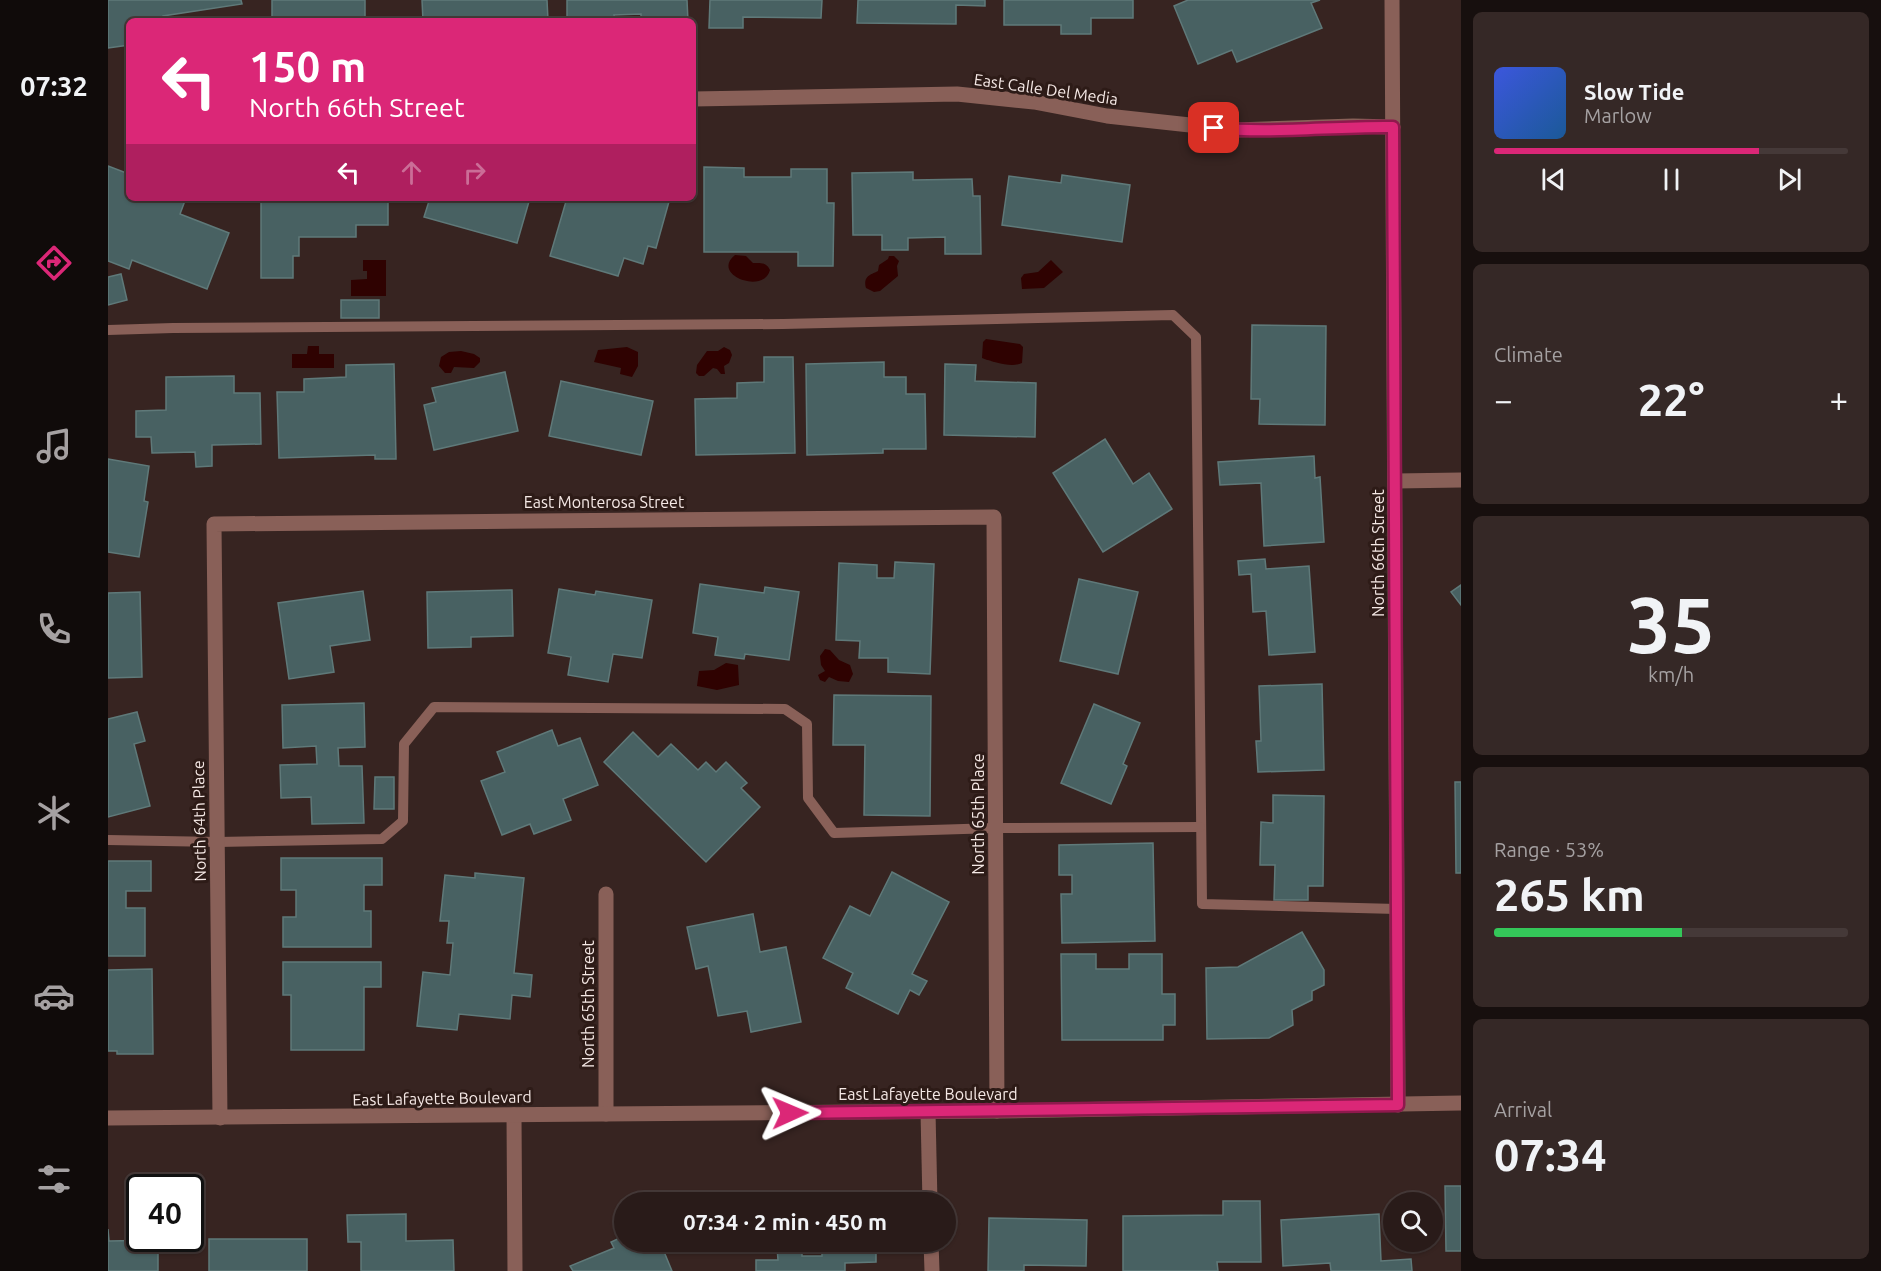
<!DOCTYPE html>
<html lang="en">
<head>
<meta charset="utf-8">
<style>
  :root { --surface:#291b19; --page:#352826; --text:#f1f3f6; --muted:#a5a1a2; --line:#453938; --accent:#db2777 }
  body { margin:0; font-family:Ubuntu,sans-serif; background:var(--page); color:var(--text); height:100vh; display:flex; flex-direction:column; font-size:22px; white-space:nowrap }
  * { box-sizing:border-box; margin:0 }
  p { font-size:20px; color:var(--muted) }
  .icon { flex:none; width:33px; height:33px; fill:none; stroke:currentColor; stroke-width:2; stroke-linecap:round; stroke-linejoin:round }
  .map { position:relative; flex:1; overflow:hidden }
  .panel { display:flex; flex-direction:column; gap:12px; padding:12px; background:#170f0e; width:420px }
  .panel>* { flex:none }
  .top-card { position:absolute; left:18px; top:18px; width:570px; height:183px; border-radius:9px; box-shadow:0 2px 4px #0004,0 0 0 2px var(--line); background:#db2777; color:#fff; overflow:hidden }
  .buttons { position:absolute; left:1275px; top:1192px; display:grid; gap:12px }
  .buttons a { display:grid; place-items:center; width:60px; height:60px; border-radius:50%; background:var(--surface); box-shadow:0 2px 4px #0004,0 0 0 2px var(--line); font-size:30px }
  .speed { position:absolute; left:18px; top:1174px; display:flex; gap:12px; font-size:30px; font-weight:700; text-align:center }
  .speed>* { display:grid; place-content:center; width:78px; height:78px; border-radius:50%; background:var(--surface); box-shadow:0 2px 4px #0004,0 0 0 2px var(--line); line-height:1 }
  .speed .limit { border:3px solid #111; border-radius:9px; background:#fff; color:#111 }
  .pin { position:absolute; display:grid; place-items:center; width:51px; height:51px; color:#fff; margin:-26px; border-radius:12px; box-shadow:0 3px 9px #0006 }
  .me { position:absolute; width:66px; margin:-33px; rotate:89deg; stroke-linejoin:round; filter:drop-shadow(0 0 4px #0008) }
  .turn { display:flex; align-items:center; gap:21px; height:126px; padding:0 24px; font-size:27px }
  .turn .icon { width:78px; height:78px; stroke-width:2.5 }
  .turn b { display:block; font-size:42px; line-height:51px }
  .lanes { display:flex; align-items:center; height:57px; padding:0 24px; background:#0003; justify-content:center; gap:30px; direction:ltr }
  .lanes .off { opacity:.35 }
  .big { font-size:45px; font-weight:600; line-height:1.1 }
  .panel .card { flex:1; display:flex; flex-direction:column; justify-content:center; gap:9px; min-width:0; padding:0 21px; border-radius:9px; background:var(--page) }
  .panel .dial { align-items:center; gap:0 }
  .dial b { font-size:78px; line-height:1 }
  .song { display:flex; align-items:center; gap:18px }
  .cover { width:72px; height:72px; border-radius:9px; background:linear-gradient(135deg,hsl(230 70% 55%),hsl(210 70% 35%)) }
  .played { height:6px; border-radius:3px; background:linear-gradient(90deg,var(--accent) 75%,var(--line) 75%) }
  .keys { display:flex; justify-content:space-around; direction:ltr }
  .heat { display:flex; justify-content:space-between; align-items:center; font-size:33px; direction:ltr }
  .charge { height:9px; border-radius:4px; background:linear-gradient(90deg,#34c759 53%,var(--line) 0) }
  .trip { position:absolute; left:506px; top:1192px; width:342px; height:60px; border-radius:30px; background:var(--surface); box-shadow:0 2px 4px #0004,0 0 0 2px var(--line); font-weight:600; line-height:60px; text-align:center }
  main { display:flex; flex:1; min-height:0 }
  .dock { display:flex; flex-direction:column; width:108px; justify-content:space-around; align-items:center; background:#100b0a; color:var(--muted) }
  .dock .icon { width:42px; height:42px }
  .dock .current { color:var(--accent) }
  .dock b { font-size:27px; color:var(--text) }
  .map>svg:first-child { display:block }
  .water { fill:#2f0201 }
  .building { fill:#486162; stroke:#5f7979; stroke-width:1.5 }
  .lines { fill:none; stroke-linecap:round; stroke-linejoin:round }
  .service { stroke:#896058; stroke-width:10 }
  .minor { stroke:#896058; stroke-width:15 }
  .tertiary { stroke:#896058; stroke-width:15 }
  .route-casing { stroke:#8e194d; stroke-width:15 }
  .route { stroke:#db2777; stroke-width:10 }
  .labels { text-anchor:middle; stroke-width:6; stroke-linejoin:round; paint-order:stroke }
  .street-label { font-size:16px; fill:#f5e8e5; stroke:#2d1b17 }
</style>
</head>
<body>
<main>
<nav class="dock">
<b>07:32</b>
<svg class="icon current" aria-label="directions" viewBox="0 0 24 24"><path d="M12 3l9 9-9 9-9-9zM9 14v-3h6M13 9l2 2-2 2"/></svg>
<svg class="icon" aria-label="music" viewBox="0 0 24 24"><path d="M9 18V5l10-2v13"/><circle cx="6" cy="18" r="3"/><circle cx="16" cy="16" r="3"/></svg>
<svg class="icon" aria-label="phone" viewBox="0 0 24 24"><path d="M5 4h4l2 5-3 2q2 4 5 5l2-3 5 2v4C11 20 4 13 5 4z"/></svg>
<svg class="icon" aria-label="climate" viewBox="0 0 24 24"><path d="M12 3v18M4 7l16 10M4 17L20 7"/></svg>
<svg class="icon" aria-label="car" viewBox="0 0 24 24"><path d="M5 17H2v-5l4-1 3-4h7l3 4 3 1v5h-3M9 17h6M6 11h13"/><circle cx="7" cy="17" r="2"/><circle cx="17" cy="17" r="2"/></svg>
<svg class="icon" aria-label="filters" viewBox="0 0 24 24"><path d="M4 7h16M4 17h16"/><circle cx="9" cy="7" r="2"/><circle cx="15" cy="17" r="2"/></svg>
</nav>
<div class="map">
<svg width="1353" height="1271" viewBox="0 0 1353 1271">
  <rect width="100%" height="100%" fill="#372421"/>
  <!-- water -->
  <g class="water">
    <path d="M627,255L638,256L645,263C653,263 658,262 662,270C656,295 602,275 627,255Z"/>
    <path d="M781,256H786L791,261L789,266L790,276L772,291L766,292L758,288C755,276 762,275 770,271L771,265L780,259Z"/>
    <path d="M255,260H278V296H243V280L259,279V271H255Z"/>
    <path d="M943,260L955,272L936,288L914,289L913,278L916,274L930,272Z"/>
    <path d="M878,339L912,344L915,347L914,363C904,368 885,362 874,358L875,342Z"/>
    <path d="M200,346H211V354H226V368H184V354H199Z"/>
    <path d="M519,347L530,352V366L524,377L512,374L513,368L486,362L490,350Z"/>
    <path d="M616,347L622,350L624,355L621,363L616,366L617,374H613L609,369L605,368L596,376H591L588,373L589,365L599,351H610Z"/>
    <path d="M353,351L366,354L372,358V362L366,368L346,367L343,373H337L331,366L333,357L341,352Z"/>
    <path d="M717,649L722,650L731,660L742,665L745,674L741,682L730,681L721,677L717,682L712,680L710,675L717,671L713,665L712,656Z"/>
    <path d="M618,663L630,665L631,685L609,690L589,686L591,671L606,670Z"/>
  </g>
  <!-- building -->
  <g class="building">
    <path d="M0,0H133L134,4L55,16V21H21V45L0,48Z"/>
    <rect x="164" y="0" width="93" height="21"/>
    <path d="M314,0H439L440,20L315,21Z"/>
    <path d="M459,0H579L580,21H533V14L506,15L507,21H459Z"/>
    <path d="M602,0H714L713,18L635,17V28H601Z"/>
    <path d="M750,0H877V6L848,5V24L749,23Z"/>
    <path d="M896,0H1025V18H983V34H953V25H896Z"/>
    <path d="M1080,0H1212L1203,3L1214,28L1129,62L1124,50L1090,64L1066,6Z"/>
    <path d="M0,166L21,174V198H78L72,214L121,233L99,289L24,260L21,269L0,261Z"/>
    <path d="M596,167L636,168V177H683V169H719V203H726L725,266H690V252H596Z"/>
    <path d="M805,172V180L864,179L865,196H872L873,254H837V237L800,238V250H774V235H745L744,173Z"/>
    <path d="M954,175L1022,185L1014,242L894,225L901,176L953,183Z"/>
    <path d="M153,198H280V225H248V237H191V256H185V278H153Z"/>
    <path d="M322,198H422L409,243L316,217Z"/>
    <path d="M459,198H562L548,248L540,246L535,264L516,258L510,276L442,256Z"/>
    <path d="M13,274L19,300L0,305V277Z"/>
    <rect x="233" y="300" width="38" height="18"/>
    <path d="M1144,325L1218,326L1217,425L1151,424L1152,399H1143Z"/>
    <path d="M656,357H685L687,453L588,455L587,399L629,398V383L656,382Z"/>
    <path d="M776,362V377H798V394H817L818,449H775V453L699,455L698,364Z"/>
    <path d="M286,364L288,459H267V455L171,458L169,392H196V379L238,377V365Z"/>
    <path d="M837,364L868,365L867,381L928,383L927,437L836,435Z"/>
    <path d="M397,372L410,431L326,450L316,405L328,402L324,388Z"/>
    <path d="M126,376V393H152L153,444L104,445V466L88,467L87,452L44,453L43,437H28V411L58,410V377Z"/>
    <path d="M453,381L545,401L533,455L441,436Z"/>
    <path d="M997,439L1025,484L1041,473L1064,509L995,552L945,473Z"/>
    <path d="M1206,456L1207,478L1212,477L1216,542L1156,546L1153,483L1112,485L1110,462Z"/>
    <path d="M0,459L41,466L36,501L40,502L31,557L0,552Z"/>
    <path d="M1157,559L1158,569L1201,566L1207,652L1161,655L1158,611L1145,612L1143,574L1131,575L1130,561Z"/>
    <path d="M787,562L826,564L822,674L780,672V658H751L752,641L728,640L731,563L769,565V578H786Z"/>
    <path d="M971,579L1030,592L1010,674L952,661Z"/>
    <path d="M592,584L656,593L657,587L691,592L681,660L637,654L636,659L607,655L610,637L585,633Z"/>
    <path d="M1353,585V605L1343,592Z"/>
    <path d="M451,589L487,595L488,591L544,600L534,658L505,654L500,682L460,675L463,657L440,653Z"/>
    <path d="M404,590L405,636L363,637V647L320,648L319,592Z"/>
    <path d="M255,591L262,640L222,646L226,672L181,679L170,603Z"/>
    <path d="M32,592L34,677L0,678V593Z"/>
    <path d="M1214,684L1216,770L1150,772L1148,741H1153L1151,686Z"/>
    <path d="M726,695L823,696L822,816L756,815L757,745H725Z"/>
    <path d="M256,703L257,747L230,748L231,766H254L256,823L204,824L203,797L173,798L172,765L209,764L208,746L175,748L174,705Z"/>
    <path d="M986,704L1032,723L1015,764L1019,766L1003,804L953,783Z"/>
    <path d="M29,712L37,741L26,744L42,806L0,817V719Z"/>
    <path d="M444,730L450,746L472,738L490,785L455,799L463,820L426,834L422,824L394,835L373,781L397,772L389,752Z"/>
    <path d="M525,732L550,757L563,744L590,770L598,762L608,772L618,762L639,783L633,788L652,807L598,862L496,762Z"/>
    <path d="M267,777H286V809H266Z"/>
    <path d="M1347,782H1353V873H1348Z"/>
    <path d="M1165,795L1216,796L1215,886H1200V900H1166L1167,865H1152L1153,822L1165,823Z"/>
    <path d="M1045,843L1047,941L954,943L953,894H964V875H951V845Z"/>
    <path d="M173,858H274V885H256V911H263V947H175V917H188V890H173Z"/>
    <path d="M0,861H43V891H18V908H37V956H0Z"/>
    <path d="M784,872L841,902L804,974L819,981L811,995L802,990L790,1014L738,988L745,973L715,958L742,906L762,916Z"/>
    <path d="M367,873L416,878L406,973L424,975L422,997L404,995L402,1019L351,1014L349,1030L309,1026L315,972L342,975L345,943H339L341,921H332L337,875L367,878Z"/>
    <path d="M645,914L652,952L678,947L693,1022L643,1032L639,1011L610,1016L600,966L588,969L579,927Z"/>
    <path d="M1194,932L1216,970V985L1204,991V1000L1184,1010L1185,1025L1161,1038L1099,1039L1098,968L1130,967Z"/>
    <path d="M953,954H988V969H1021V954H1054V994H1067V1025H1055V1040H954Z"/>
    <path d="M175,962H273V987H256V1050H183V995H175Z"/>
    <path d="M44,969L45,1054H9V1051H0V970Z"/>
    <path d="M1337,1186H1353V1251H1338Z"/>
    <path d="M1115,1201H1152L1153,1262H1109L1110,1271H1015V1216L1115,1215Z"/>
    <path d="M298,1214V1241L345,1240L346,1271H253V1242H240L239,1215Z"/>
    <path d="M1271,1214L1273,1261L1303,1259L1304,1271H1223L1222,1263L1175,1266L1173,1220Z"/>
    <path d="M881,1218L979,1220L978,1266L916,1265V1271H880Z"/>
    <path d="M0,1229L1,1241L50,1240V1271H0Z"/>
    <path d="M516,1236V1242H552L564,1271H465L462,1266L506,1248L503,1242Z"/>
    <rect x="101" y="1239" width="98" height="32"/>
    <path d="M714,1242H768V1262L737,1263V1271H648V1260H670L669,1247H694V1256H714Z"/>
  </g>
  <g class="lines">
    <!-- service -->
    <g class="service">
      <path d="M0,330L65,328L675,324L1065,315L1088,337L1094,904L1289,909"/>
      <path d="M0,840L110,842L274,839L295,821L296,744L326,707L677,709L699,724L700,798L726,833L888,828L1092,827"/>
    </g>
    <!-- minor -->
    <g class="minor">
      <path d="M1284,0L1290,1105"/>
      <path d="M585,99L849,94L926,102L999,116L1128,130L1245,126L1285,127"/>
      <path d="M1288,481L1353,480"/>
      <path d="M498,894V1114"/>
      <path d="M820,1112L822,1203"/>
      <path d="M406,1115L407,1271"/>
      <path d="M112,1118L106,524L886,517L889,1111"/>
      <path d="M823,1242L824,1271"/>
    </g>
    <!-- tertiary -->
    <path class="tertiary" d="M0,1118L889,1111L1353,1103"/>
  </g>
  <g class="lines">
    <defs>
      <path id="route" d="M682,1113L1290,1105L1285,127C1226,126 1165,134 1106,128"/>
    </defs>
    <!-- route casing -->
    <use href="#route" class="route-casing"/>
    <!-- route -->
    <use href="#route" class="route"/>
  </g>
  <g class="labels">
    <!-- street labels -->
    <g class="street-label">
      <text transform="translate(938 89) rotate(8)" y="6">East Calle Del Media</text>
      <text x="496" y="508">East Monterosa Street</text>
      <text transform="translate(1270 553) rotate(-90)" y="6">North 66th Street</text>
      <text transform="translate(870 814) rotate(-90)" y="6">North 65th Place</text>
      <text transform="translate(91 821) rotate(-91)" y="6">North 64th Place</text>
      <text transform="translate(480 1004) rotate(-90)" y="6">North 65th Street</text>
      <text x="820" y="1100">East Lafayette Boulevard</text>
      <text transform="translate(334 1098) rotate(-1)" y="6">East Lafayette Boulevard</text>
    </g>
  </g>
</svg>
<div class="buttons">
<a><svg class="icon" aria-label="search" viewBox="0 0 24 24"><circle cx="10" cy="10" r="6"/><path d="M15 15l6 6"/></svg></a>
</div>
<div class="speed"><div class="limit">40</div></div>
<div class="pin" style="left:1106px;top:128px;background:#d93025"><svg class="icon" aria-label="arrive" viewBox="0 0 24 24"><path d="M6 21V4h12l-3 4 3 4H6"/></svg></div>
<svg class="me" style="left:682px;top:1113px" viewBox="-20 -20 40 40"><path d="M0-17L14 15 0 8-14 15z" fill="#db2777" stroke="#fff" stroke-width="4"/></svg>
<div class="trip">07:34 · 2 min · 450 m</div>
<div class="top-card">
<div class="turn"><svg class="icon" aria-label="left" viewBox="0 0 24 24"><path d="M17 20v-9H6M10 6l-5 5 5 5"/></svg><div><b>150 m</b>North 66th Street</div></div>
<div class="lanes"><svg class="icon" aria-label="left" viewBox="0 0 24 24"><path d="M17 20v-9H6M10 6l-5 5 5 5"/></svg><svg class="icon off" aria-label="ahead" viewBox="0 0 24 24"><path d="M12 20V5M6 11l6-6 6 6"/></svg><svg class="icon off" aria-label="right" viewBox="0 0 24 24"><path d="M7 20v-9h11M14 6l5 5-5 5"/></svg></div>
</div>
</div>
<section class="panel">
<div class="card">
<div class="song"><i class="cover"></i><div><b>Slow Tide</b><p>Marlow</p></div></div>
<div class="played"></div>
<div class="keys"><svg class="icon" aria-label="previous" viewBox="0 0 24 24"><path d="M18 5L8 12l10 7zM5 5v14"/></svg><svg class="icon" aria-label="pause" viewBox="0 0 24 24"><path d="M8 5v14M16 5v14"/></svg><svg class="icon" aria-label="next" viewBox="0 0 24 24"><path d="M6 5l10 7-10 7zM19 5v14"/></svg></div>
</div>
<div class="card"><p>Climate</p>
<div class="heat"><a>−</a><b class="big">22°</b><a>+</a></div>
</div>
<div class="card dial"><b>35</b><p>km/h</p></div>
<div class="card"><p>Range · 53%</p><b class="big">265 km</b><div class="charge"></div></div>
<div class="card"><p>Arrival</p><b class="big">07:34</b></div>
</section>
</main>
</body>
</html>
